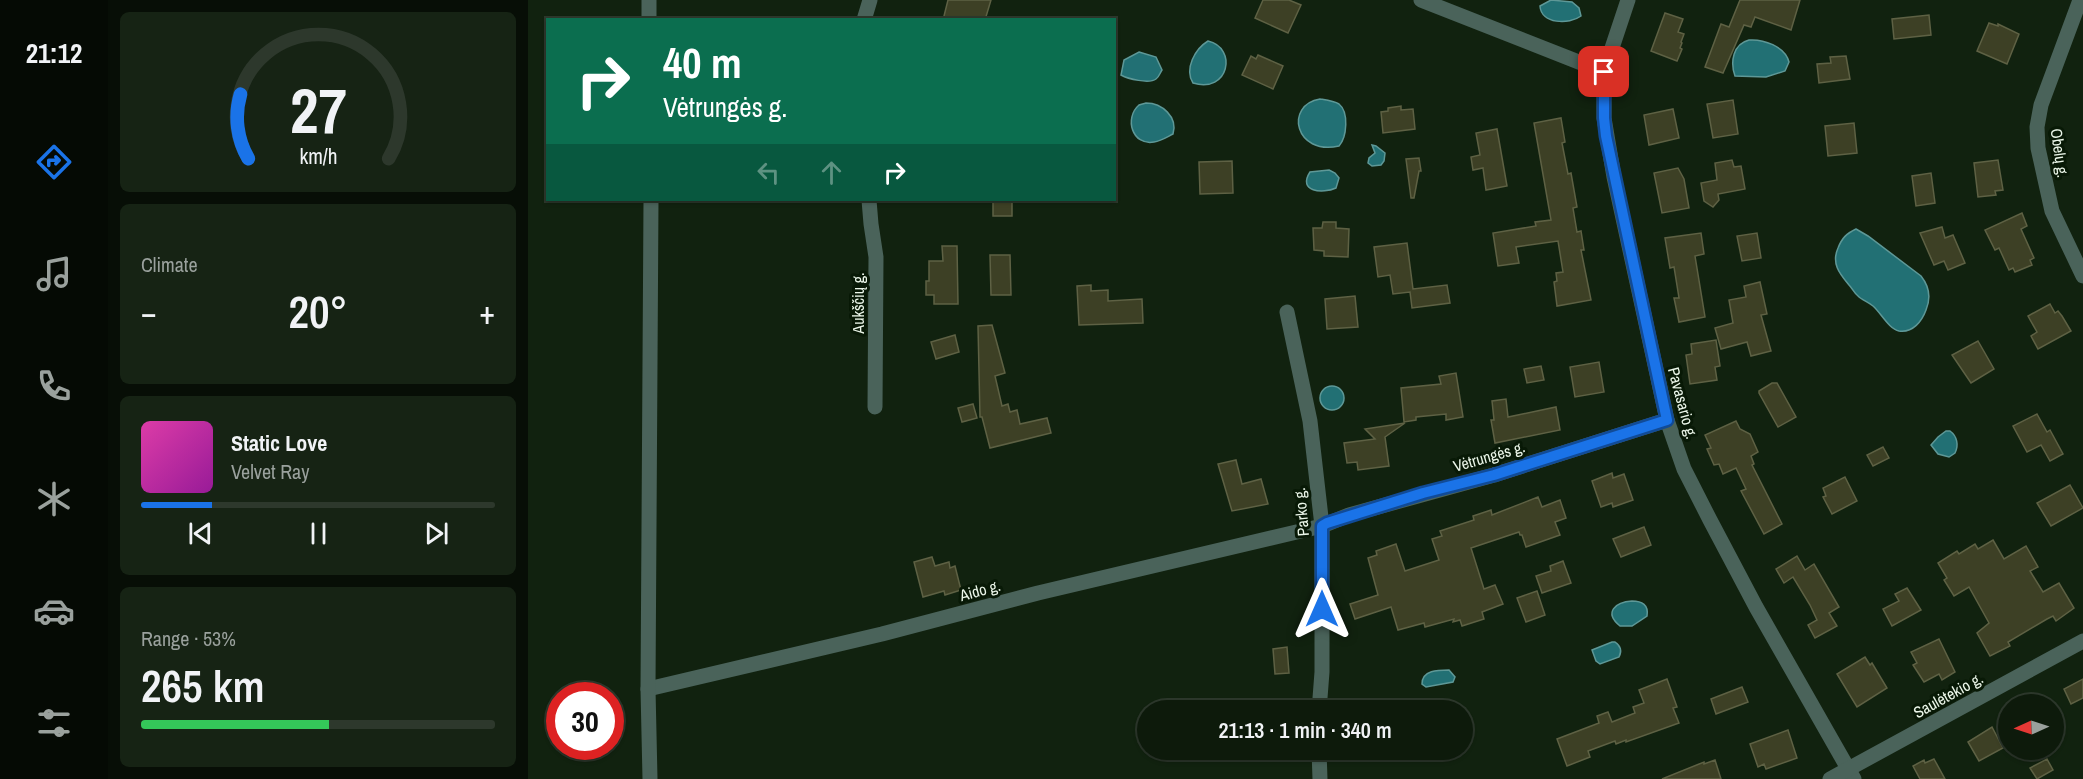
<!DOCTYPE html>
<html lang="en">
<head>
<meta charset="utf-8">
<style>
  :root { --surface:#0d1a0b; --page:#162314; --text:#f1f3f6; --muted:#9aa19d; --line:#2d382c; --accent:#1a73e8 }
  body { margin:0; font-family:"Archivo Narrow",sans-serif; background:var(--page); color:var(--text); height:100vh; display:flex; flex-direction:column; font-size:22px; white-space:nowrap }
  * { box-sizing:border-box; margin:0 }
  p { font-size:20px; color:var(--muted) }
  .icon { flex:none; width:33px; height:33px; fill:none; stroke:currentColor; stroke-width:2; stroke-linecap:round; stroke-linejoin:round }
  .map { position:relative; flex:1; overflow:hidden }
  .panel { display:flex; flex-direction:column; gap:12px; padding:12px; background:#070e06; width:420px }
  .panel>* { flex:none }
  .hud { position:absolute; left:18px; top:18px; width:570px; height:183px; border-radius:0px; box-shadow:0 2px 4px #0004,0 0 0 2px var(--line); background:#0b6e4f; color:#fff; overflow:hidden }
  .needle { width:39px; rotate:267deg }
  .buttons { position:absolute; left:1470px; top:694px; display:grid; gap:12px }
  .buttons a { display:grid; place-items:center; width:66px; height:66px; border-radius:50%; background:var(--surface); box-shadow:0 2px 4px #0004,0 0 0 2px var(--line); font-size:30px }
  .speed { position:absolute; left:18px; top:682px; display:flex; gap:12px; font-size:30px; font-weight:700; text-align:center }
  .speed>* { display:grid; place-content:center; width:78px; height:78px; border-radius:50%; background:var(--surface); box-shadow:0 2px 4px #0004,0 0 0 2px var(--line); line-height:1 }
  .speed .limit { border:9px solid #d22; background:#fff; color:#111 }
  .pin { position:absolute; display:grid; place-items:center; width:51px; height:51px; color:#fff; margin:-26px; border-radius:12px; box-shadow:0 3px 9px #0006 }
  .me { position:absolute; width:66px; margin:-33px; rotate:0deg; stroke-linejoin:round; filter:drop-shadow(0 0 4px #0008) }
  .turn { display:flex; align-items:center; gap:21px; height:126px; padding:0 18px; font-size:27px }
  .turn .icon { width:78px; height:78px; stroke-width:2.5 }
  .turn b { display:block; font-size:42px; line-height:51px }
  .lanes { display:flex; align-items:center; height:57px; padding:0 18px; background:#0003; justify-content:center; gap:30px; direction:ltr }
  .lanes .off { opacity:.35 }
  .big { font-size:45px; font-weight:600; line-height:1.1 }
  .panel .widget { flex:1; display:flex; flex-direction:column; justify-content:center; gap:9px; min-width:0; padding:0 21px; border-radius:9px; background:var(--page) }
  .panel .dial { align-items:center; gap:0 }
  .dial svg { height:156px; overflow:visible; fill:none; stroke:var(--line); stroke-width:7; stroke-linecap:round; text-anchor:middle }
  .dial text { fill:var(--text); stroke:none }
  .song { display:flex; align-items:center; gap:18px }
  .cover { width:72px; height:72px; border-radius:9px; background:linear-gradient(135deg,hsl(320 70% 55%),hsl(300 70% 35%)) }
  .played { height:6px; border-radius:3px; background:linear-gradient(90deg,var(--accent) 20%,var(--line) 20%) }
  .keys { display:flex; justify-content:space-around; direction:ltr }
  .heat { display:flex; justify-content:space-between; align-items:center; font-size:33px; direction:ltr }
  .charge { height:9px; border-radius:4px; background:linear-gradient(90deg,#34c759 53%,var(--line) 0) }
  .trip { position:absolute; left:609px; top:700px; width:336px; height:60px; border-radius:30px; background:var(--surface); box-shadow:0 2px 4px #0004,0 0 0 2px var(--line); font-weight:600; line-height:60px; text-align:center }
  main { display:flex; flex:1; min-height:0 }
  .menu { display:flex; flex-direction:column; width:108px; justify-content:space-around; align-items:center; background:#050a04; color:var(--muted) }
  .menu .icon { width:42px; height:42px }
  .menu .active { color:var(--accent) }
  .menu b { font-size:27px; color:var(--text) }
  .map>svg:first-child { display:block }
  .water { fill:#227074; stroke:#5e9897; stroke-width:1.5 }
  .building { fill:#3d4025; stroke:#5e6144; stroke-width:1.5 }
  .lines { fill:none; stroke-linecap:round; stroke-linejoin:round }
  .minor { stroke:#4a635a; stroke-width:15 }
  .route-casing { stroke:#114b97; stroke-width:15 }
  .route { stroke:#1a73e8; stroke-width:10 }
  .labels { text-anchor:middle; stroke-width:6; stroke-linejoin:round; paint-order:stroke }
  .street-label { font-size:16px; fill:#ebf6e9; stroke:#081906 }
</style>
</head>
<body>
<main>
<nav class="menu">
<b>21:12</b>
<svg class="icon active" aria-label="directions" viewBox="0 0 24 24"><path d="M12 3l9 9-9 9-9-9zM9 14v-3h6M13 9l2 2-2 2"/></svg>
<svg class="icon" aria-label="music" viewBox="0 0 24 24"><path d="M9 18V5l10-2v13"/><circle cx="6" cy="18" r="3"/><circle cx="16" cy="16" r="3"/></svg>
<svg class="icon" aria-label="phone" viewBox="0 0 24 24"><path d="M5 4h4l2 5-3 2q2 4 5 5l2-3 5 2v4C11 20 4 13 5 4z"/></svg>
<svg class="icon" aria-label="climate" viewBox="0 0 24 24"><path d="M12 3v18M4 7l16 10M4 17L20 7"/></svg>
<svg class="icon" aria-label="car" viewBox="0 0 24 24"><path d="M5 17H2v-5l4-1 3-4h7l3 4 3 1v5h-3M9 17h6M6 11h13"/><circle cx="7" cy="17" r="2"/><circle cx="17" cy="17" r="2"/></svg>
<svg class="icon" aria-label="filters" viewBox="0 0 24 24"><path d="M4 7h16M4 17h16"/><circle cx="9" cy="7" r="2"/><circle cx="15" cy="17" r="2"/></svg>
</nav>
<section class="panel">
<div class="widget dial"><svg viewBox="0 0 100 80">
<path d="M14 69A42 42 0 1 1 86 69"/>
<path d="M14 69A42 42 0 0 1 10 36" stroke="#1a73e8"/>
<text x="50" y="56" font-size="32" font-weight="700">27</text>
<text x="50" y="72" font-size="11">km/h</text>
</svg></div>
<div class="widget"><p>Climate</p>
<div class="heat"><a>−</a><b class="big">20°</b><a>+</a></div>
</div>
<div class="widget">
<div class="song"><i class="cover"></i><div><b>Static Love</b><p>Velvet Ray</p></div></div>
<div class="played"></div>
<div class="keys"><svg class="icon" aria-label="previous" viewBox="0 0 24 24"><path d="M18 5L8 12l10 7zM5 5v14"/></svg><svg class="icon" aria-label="pause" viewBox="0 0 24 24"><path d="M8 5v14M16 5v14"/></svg><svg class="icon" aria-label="next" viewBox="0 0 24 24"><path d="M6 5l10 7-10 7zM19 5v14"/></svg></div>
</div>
<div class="widget"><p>Range · 53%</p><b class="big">265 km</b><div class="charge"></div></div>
</section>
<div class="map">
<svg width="1555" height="779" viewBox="0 0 1555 779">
  <rect width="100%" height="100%" fill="#11220f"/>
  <!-- water -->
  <g class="water">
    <path d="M1023,0L1044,2L1051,8L1053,16C1041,25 1013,24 1012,6Z"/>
    <path d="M1221,40C1235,39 1257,46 1261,62L1257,71L1238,77L1207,76C1202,62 1205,44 1221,40Z"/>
    <path d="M680,41C710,48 701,94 665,83C656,69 667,49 680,41Z"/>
    <path d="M611,52L628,57L634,70C632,73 631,77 628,79C621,84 600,79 593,75L596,60Z"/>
    <path d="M792,99C798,100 806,101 811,104C821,112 819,137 811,146C767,156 756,105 792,99Z"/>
    <path d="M618,103C634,103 650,117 645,134C639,137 633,141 626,142C604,146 596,118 611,105Z"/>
    <path d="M844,145L848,146L857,153L856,161L853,165L844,166L840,163L841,158L847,153Z"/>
    <path d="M801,170L807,173L811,178L808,188C795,194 769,192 782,172Z"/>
    <path d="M1328,229L1340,236L1393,276C1401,286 1403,298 1398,310C1394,321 1385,333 1371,331C1361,329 1353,313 1345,306C1340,302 1334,300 1330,296C1326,293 1324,288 1321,285C1312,274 1303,264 1310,248C1314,238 1318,234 1328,229Z"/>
    <circle cx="804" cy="398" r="12"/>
    <path d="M1418,431H1422C1429,436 1431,445 1427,453L1421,457L1410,454L1403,445L1410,437Z"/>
    <path d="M1104,601C1114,601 1121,605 1119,616L1104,626H1092C1075,612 1088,602 1104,601Z"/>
    <path d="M1084,642H1087C1093,646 1094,651 1091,657L1072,664L1068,661L1064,650Z"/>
    <path d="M921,670L927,677L925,682L898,687L894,684C894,670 910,670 921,670Z"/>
  </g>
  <!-- building -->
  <g class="building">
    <path d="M420,0H463L457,20H415Z"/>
    <path d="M735,0H761L773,5L760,33L727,18Z"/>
    <path d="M1212,0H1272L1263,30L1227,17L1223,27L1216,25L1195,73L1177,67L1193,24L1201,27Z"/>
    <path d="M1137,13L1155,19L1150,32L1156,34L1153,42L1154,43L1152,48L1154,49L1149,61L1123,51Z"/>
    <path d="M1401,15L1403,35L1366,39L1364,19Z"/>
    <path d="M1461,23L1470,26V24L1491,34L1479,64L1449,51Z"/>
    <path d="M730,55L755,66L745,89L714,75L723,56L728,59Z"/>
    <path d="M1318,56L1322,79L1291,83L1289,64L1303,63L1302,57Z"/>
    <path d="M1205,100L1210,134L1185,138L1179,104Z"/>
    <path d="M873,106V110L885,109L887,129L855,133L853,112L860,111V108Z"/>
    <path d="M1145,109L1151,138L1121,145L1116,115Z"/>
    <path d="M1033,118L1037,142L1034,143L1040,174L1043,173L1049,207L1045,208L1049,232L1053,231L1056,250H1053L1063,300L1029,306L1026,282L1029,281L1028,273L1035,272L1030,241L988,247L991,263L970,266L965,233L1008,226L1007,222L1023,220L1006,123Z"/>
    <path d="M1326,123L1329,153L1300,156L1297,126Z"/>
    <path d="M969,129L979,186L958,190L955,168L945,170L943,157L952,155L948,133Z"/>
    <path d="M891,158L893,171H891L886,198H883L878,159Z"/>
    <path d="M1204,160L1206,167L1213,166L1217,189L1190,194L1191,200L1185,207L1176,201L1173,183L1189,180L1187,163Z"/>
    <path d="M1470,160L1475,190L1467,191L1468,195L1450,197L1446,163Z"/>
    <path d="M704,161L705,193L672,194L671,162Z"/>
    <path d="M1150,168L1156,179L1161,208L1134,213L1126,173Z"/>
    <path d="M1403,173L1407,203L1388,206L1384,176Z"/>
    <rect x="465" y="200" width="19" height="16"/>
    <path d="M1494,213L1499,226L1493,229L1506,258L1502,260L1504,265L1487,272L1485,268L1481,270L1471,248L1467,250L1457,230Z"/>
    <path d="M795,222H808V228L821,229L820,257L796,256V251L786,250L785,228H794Z"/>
    <path d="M1414,227L1417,238L1425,235L1437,263L1420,270L1416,261L1406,265L1392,233Z"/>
    <path d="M1173,233L1176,254L1167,256L1177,317L1151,322L1146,298H1151L1146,267L1142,268L1137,238Z"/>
    <path d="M1229,233L1233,258L1214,261L1209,236Z"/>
    <path d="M879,243L885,289L919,285L922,303L884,308L882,292L865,294L862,275L850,277L846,247Z"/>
    <path d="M414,246H429L430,304H406V295H398V281H401V261H415Z"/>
    <path d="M462,255H482L483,295H463Z"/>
    <path d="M1232,282L1239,314L1233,315L1243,351L1223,356L1219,342L1193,349L1187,328L1205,323L1201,300L1218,297L1216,286Z"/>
    <path d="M563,285V291L580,290V301L614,299L615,323L551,325L549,286Z"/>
    <path d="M827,296L830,327L799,329L797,299Z"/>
    <path d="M1522,304L1527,313L1530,311L1534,316L1543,331L1510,349L1503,336L1509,332L1500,316Z"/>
    <path d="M464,325L477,373L467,376L474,406L480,404L482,412L489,410L492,424L519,418L523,433L462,448L454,417H452L450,326Z"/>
    <path d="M427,335L431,352L408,359L403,342Z"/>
    <path d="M1188,340L1192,366L1187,367L1189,380L1162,384L1158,355L1164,354L1163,344Z"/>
    <path d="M1450,341L1466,369L1443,383L1424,355Z"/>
    <path d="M1071,362L1076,392L1047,397L1042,367Z"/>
    <path d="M1013,366L1016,380L999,383L996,369Z"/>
    <path d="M928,373L935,417L918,420V414L888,417V420L876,422L873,388L913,384L911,376Z"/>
    <path d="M1244,383H1249L1268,417L1250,427L1231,393V391Z"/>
    <path d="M978,399L980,417L1028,407L1032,430L967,443L963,420H966L964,401Z"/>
    <path d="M445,404L449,418L434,422L430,408Z"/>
    <path d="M1509,414L1519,432L1522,430L1535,454L1522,461L1513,445L1499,452L1485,426Z"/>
    <path d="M1208,421L1212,429L1222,434L1230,452L1223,456L1226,464L1224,465L1254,524L1236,534L1213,491L1218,489L1208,468L1195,474L1191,464L1186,465L1179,449L1183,448L1177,435Z"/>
    <path d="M877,423L857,437L861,466L830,470L829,462L819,463L816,443L847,439L837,429Z"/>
    <path d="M1355,447L1361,458L1345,466L1339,455Z"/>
    <path d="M708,460L714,484L733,479L740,504L704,511L690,464Z"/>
    <path d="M1084,473L1085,478L1096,474L1105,500L1085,507L1084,503L1073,507L1064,481Z"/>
    <path d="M1317,477L1329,501L1304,514L1295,497L1298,496L1295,488Z"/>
    <path d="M1542,485L1555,508L1523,526L1509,503Z"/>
    <path d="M1010,497L1014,507L1032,500L1038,518L1027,522L1032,535L998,547L994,535H992L991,532L943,548L956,589L967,585L975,604L954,612L956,619L934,626L932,620L925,622L926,619L897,627L896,623L870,630L863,607L827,619L822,604L850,595L840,558L849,555L848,551L868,544L877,571L911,560L904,539L914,536L912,531L946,520L945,516L963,510L964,515Z"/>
    <path d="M1116,527L1123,545L1093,557L1085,539Z"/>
    <path d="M1465,540L1476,559L1498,546L1510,567L1502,571L1515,592L1531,583L1546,608L1528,621L1525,616L1519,619L1480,642L1482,646L1462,656L1449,633L1461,623L1441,587L1426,596L1416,580L1419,578L1410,563L1429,551L1431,554L1447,544L1450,549Z"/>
    <path d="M1269,556L1277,570L1286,564L1311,607L1301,613L1309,626L1287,638L1280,625L1289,620L1282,605L1265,577L1256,583L1248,569Z"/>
    <path d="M404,557L407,566L421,562L422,568L427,566L433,590L417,595L416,591L395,597L386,562Z"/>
    <path d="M1035,561L1043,583L1014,593L1008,576L1023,571L1022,566Z"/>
    <path d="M1379,588L1393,610L1364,626L1355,609L1371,601L1367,594Z"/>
    <path d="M1009,591L1017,615L998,622L989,598Z"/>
    <path d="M1411,639L1427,672L1414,680L1411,674L1396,682L1385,665L1389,663L1383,652Z"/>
    <path d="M759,647L761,673L747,674L745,649Z"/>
    <path d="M1337,657L1342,665L1344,663L1359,688L1329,707L1309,674Z"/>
    <path d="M1139,679L1149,707L1145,708L1151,723L1098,742V740L1088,744L1087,741L1060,751L1062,757L1039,766L1029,739L1071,723L1069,716L1080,712L1084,722L1107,713L1105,707L1116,703L1111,690Z"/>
    <path d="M1555,679V698L1543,704L1536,689Z"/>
    <path d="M1214,687L1220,702L1188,714L1183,699Z"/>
    <path d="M1464,727L1475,748L1451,761L1440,742Z"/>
    <path d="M1260,730L1269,758L1238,769L1236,764L1230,767L1222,744Z"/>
    <path d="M1406,759L1417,779H1392L1385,766L1396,760L1397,763Z"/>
    <path d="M1519,759L1525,770L1509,779L1502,768Z"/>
    <path d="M1187,760L1193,779H1134L1176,762V764Z"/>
  </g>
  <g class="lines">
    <!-- minor -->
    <g class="minor">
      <path d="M121,0V20"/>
      <path d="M893,0L1076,72"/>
      <path d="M1100,0L1076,72V118L1086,177L1139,420L1156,469L1182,520L1228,607L1326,779"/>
      <path d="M1552,0L1513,105L1509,127L1510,148L1524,211L1555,276"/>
      <path d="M336,20L342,0"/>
      <path d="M341,200L343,224L348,257L347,407"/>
      <path d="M759,312L782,421L794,526V672L791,711"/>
      <path d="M120,689L354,634L510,593L794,526L821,515L966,475L1139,420"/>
      <path d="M791,750L792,779"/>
      <path d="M122,779L120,689L123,200"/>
      <path d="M1302,779L1555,641"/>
    </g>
  </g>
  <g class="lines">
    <defs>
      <path id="route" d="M794,609V526L799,523L895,493L966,475L1139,420L1078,136L1076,118V72"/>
    </defs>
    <!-- route casing -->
    <use href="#route" class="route-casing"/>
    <!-- route -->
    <use href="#route" class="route"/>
  </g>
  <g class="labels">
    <!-- street labels -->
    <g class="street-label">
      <text transform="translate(1532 153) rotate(82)" y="6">Obelų g.</text>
      <text transform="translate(330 303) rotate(-90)" y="6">Aukščių g.</text>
      <text transform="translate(1155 403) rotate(75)" y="6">Pavasario g.</text>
      <text transform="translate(961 456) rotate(-16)" y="6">Vėtrungės g.</text>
      <text transform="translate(773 512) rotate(-95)" y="6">Parko g.</text>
      <text transform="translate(452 590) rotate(-15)" y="6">Aido g.</text>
      <text transform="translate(1420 695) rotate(-29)" y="6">Saulėtekio g.</text>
    </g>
  </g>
</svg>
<div class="buttons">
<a><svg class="needle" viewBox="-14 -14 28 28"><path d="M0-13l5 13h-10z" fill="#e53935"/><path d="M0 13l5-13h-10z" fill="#9aa19d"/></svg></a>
</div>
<div class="speed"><div class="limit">30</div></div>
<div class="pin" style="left:1076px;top:72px;background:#d93025"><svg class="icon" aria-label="arrive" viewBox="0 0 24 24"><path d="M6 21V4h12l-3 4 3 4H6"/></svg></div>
<svg class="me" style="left:794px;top:609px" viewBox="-20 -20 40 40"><path d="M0-17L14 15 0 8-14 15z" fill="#1a73e8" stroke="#fff" stroke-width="4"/></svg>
<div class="trip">21:13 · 1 min · 340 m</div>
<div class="hud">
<div class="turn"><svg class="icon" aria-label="right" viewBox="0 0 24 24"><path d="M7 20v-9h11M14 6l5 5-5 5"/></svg><div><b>40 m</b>Vėtrungės g.</div></div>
<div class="lanes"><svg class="icon off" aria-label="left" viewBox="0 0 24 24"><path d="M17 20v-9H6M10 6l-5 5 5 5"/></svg><svg class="icon off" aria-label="ahead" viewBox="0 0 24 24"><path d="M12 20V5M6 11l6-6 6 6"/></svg><svg class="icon" aria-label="right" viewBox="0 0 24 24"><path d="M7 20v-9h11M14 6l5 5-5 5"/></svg></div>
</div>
</div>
</main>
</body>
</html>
